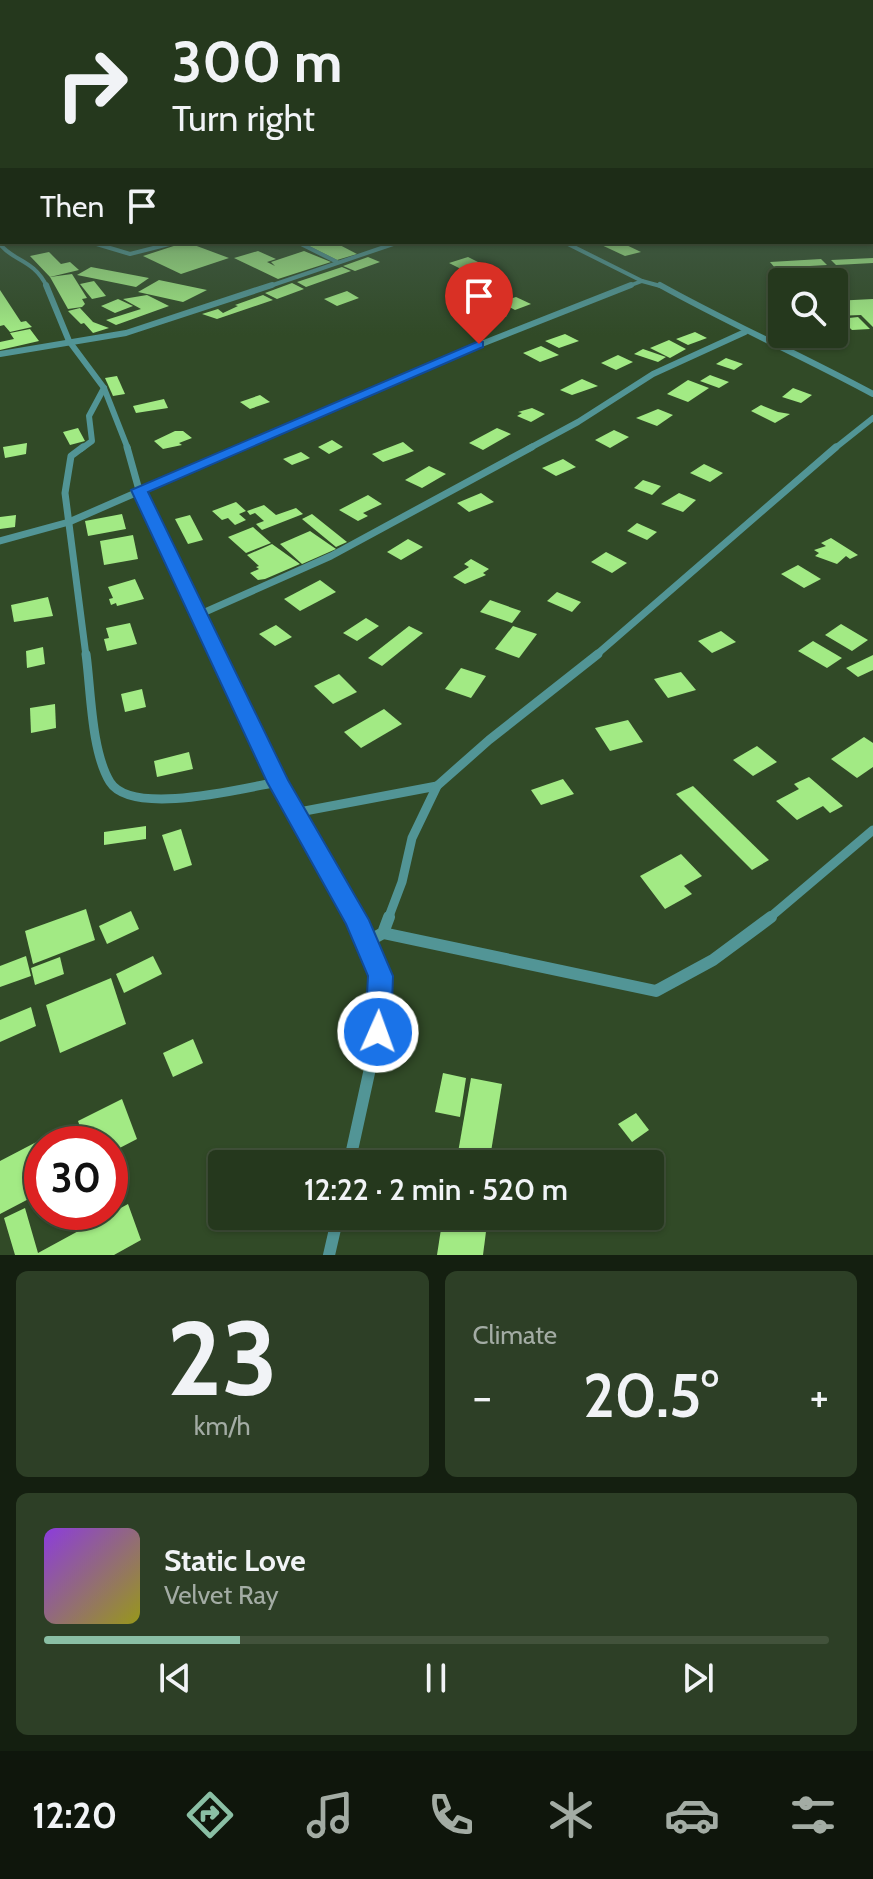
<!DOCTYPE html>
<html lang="en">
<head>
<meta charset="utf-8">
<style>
  :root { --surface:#25381d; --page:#2d3f26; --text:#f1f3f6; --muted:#a3aca4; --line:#42523b; --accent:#8abfa5 }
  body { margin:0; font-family:Cabin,sans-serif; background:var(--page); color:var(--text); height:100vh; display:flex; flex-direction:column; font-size:30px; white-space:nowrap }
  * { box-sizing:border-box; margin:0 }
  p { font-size:26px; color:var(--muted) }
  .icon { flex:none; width:44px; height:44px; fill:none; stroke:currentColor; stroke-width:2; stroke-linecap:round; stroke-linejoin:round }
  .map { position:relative; height:1255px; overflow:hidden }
  .details { display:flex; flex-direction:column; gap:16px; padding:16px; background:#141f10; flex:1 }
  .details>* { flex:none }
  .top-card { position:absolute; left:0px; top:0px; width:874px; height:244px; box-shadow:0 2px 6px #0004,0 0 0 2px var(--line); background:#25381d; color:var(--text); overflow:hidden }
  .fabs { position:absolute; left:768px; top:268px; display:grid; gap:16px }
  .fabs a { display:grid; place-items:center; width:80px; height:80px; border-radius:8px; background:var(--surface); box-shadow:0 2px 6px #0004,0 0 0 2px var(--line); font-size:40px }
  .speed { position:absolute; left:24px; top:1126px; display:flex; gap:16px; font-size:40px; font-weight:700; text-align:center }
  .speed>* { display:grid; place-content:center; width:104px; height:104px; border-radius:50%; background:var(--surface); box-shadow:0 2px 6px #0004,0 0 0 2px var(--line); line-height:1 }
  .speed .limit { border:12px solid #d22; background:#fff; color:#111 }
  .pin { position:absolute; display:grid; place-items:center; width:68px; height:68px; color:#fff; margin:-82px -34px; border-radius:50% 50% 50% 0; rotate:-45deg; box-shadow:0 0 8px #0007 }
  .pin .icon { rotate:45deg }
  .me { position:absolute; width:88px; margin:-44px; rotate:2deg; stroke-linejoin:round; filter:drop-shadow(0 0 6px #0008) }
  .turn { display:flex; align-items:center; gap:28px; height:168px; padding:0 40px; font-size:36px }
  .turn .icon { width:104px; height:104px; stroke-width:2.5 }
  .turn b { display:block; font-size:56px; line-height:68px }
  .then { display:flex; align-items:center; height:76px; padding:0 40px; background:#0003; gap:16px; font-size:30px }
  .big { font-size:60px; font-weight:600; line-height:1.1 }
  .details .card { flex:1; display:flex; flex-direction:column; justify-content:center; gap:12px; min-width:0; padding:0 28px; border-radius:12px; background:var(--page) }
  .details .dial { align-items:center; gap:0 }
  .dial b { font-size:104px; line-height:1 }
  .song { display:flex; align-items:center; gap:24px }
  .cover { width:96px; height:96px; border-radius:12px; background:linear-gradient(135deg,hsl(270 70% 55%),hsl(60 70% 35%)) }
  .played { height:8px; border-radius:4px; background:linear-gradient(90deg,var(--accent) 25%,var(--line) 25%) }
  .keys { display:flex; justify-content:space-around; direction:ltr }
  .heat { display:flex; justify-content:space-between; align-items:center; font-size:44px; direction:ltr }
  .details .tiles { flex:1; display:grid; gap:16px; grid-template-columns:1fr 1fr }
  .card:last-child { grid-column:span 2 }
  .trip { position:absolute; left:208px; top:1150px; width:456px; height:80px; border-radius:8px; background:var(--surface); box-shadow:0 2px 6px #0004,0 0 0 2px var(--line); font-weight:600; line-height:80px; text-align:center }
  .menu { display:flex; height:128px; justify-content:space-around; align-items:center; background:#0f160c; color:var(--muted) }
  .menu .icon { width:56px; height:56px }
  .menu .active { color:var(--accent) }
  .menu b { font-size:36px; color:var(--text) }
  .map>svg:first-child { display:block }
  .building { fill:#a2ea84 }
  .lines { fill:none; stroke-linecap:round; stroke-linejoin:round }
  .minor-far4 { stroke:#529596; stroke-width:4 }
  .minor-far3 { stroke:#529596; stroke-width:6 }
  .minor-far2 { stroke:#529596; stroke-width:7 }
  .minor-far1 { stroke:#529596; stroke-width:9 }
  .minor { stroke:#529596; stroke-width:12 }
  .route { fill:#1a73e8; stroke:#114b97; stroke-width:2 }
</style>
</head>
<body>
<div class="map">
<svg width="873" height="1255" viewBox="0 0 873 1255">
  <rect width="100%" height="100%" fill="#314a27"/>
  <!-- building -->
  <g class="building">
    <path d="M186,242L229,258L181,274L143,256Z"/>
    <path d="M311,242H334L357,254L337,260L305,244Z"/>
    <path d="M595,242H620L641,252L625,256Z"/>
    <path d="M258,251L276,259L267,262L275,266L271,262L304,251L331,262L278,279L234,258Z"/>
    <path d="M49,252L61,264L70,262L79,270L50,277L30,256Z"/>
    <path d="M368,257L380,262L355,271L343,266Z"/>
    <path d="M468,257L480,263L461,269L449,263Z"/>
    <path d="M873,258V263L836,265L831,260Z"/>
    <path d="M821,259L827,265L775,268L770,262Z"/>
    <path d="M91,267L149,278L136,287L77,275Z"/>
    <path d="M342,267L351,271L306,287L297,282Z"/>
    <path d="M834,271L841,278L787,281L781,275Z"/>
    <path d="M72,274L87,298L82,299L85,304L82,307L68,309L50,277Z"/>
    <path d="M159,280L207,290L183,302L138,292Z"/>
    <path d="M94,281L106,296L92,299L80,284Z"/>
    <path d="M292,283L304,289L277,299L265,293Z"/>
    <path d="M0,290L21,322L26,321L32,327L10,332L4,325L0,326Z"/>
    <path d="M347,291L359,298L337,306L324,299Z"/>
    <path d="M147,295L169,306L116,325L106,320L141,309L123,299Z"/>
    <path d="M263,295L273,300L217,319L202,314L218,309L223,313L238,306L235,305Z"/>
    <path d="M516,297L531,304L515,310L500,302Z"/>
    <path d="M118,299L133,306L115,313L101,306Z"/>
    <path d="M873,299V327L861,315L834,316V301Z"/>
    <path d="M488,307L507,316L492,321L474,312Z"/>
    <path d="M80,308L93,322L109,328L93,333L84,323L81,324L68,311Z"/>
    <path d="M858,317L870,329L852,330L840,319Z"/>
    <path d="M30,329L39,341L0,350V342L14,339L10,333Z"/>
    <path d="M695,332L707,338L688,345L676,339Z"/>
    <path d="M565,334L579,341L559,348L545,341Z"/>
    <path d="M669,340L686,349L670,358L650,348Z"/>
    <path d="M541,346L559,355L540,362L523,353Z"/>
    <path d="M643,349L666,357L658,362L634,354Z"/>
    <path d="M618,355L633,362L616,370L601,363Z"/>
    <path d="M726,358L743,364L734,370L716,364Z"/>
    <path d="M710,375L729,382L719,388L700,381Z"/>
    <path d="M117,376L125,394L113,396L105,378Z"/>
    <path d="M582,379L598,386L572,395L560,390Z"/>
    <path d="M688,380L709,388L688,402L667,394Z"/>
    <path d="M793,388L812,395L801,403L782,397Z"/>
    <path d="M260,395L270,402L250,409L240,402Z"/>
    <path d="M164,399L168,408L136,413L133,406Z"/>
    <path d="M761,405L778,412L790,414L775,423L751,411Z"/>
    <path d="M532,408L545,414L531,422L517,416L522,413L518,412Z"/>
    <path d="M658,409L673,415L657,426L636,418Z"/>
    <path d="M78,428L85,441L70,445L63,432Z"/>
    <path d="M497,428L511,434L483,450L469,443Z"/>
    <path d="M614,430L629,437L610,448L595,440Z"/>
    <path d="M175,431H183L192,438L179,443L182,445L163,449L154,441Z"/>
    <path d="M332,440L343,447L329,454L318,447Z"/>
    <path d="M403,442L414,451L383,462L372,454Z"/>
    <path d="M27,443L26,454L5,458L3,447Z"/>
    <path d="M301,452L310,458L292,465L283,459Z"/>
    <path d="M563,459L576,467L556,476L542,468Z"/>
    <path d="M704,464L723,473L710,482L690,473Z"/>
    <path d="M429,466L446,474L422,488L405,480Z"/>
    <path d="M643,480L661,486L652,495L634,488Z"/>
    <path d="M481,493L494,502L469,512L457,503Z"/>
    <path d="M679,493L696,500L683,512L661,504Z"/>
    <path d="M368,495L382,504L363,513L368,516L358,521L339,510Z"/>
    <path d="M236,502L246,511L239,514L246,520L235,525L228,518L222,520L212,511Z"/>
    <path d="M264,505L276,515L296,508L303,514L262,530L256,524L264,521L255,513L250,515L247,511Z"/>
    <path d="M122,514L126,529L88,536L85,521Z"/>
    <path d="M312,514L347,542L336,547L302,519Z"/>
    <path d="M16,515L15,527L0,529V517Z"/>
    <path d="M190,515L203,540L188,544L175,519Z"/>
    <path d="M637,523L657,532L647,540L627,531Z"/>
    <path d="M253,527L271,543L246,553L228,537Z"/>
    <path d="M310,531L336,549L302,564L280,544Z"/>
    <path d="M133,535L138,559L104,565L100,541Z"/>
    <path d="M831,538L858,555L850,559L846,556L837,564L815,556L819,553L814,550L826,546L821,543Z"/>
    <path d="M408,539L423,547L401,560L387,552Z"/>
    <path d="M272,544L300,564L265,579L258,580L250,573L259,569L256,567L259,566L247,555Z"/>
    <path d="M606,552L627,563L612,573L591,562Z"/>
    <path d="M471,559L489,569L483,573L486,575L465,584L453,577L469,567L464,564Z"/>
    <path d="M798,565L821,579L804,588L781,574Z"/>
    <path d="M135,579L144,599L117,606L116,603L111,605L109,599L113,598L108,587Z"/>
    <path d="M320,580L336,592L300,611L284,599Z"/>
    <path d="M557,592L581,602L572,612L547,601Z"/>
    <path d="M48,597L53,616L14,622L11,605Z"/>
    <path d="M490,600L521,611L512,623L480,612Z"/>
    <path d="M366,618L379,626L357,641L343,633Z"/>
    <path d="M130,623L137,644L107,651L104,639L109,638L106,628Z"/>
    <path d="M841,624L868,640L852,651L825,635Z"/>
    <path d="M276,625L292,637L275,646L259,634Z"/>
    <path d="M409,626L423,633L382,666L368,658Z"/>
    <path d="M513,626L537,634L519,658L495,649Z"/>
    <path d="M721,631L736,642L712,653L698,641Z"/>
    <path d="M813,641L842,658L827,668L798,651Z"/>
    <path d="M43,647L45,664L27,668L26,651Z"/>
    <path d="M873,655V670L858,677L846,668Z"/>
    <path d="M461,668L486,676L471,698L445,689Z"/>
    <path d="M681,672L696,690L668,698L654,679Z"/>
    <path d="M339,674L357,692L333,704L314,686Z"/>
    <path d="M142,689L146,707L125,712L121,694Z"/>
    <path d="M55,704L56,728L31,733L30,708Z"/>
    <path d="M384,709L402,724L361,748L344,732Z"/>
    <path d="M628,720L643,742L610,751L595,728Z"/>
    <path d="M864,737L873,743V767L857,778L831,759Z"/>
    <path d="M757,746L777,762L753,776L733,760Z"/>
    <path d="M189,752L193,769L157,777L154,761Z"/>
    <path d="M809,777L843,806L830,813L823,806L797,820L776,801L799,789L794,784Z"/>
    <path d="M563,779L574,794L541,805L531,790Z"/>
    <path d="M693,786L769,860L752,870L676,794Z"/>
    <path d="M146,826V839L104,845V832Z"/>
    <path d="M181,829L192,865L174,871L162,835Z"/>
    <path d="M681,854L702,876L684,886L692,894L665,909L640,876Z"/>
    <path d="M86,909L95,940L33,964L25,931Z"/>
    <path d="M131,911L139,929L107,944L99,926Z"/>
    <path d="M26,956L31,976L0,987V966Z"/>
    <path d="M153,956L162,974L124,993L116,974Z"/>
    <path d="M60,957L64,974L35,985L31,968Z"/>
    <path d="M111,978L126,1024L60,1053L46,1005Z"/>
    <path d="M31,1007L36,1026L0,1042V1020Z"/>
    <path d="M193,1039L203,1063L173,1077L163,1053Z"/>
    <path d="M443,1073L466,1078L460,1117L435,1112Z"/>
    <path d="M471,1078L502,1084L489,1164H456Z"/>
    <path d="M122,1099L137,1139L110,1153V1144H86L78,1121Z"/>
    <path d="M636,1113L649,1130L632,1142L618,1124Z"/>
    <path d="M69,1125L76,1144H42V1192L0,1214V1161Z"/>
    <path d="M128,1204L141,1240L114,1255H15L4,1218L25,1208L38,1253Z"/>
    <path d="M443,1216H488L483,1255H437Z"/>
  </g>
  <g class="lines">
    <!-- minor-far4 -->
    <g class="minor-far4">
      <path d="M90,242L130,254L177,242"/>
      <path d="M297,242L337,262"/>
      <path d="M564,242L642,281L664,287"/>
      <path d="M0,244C12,261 34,259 47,287"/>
      <path d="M267,287L399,242"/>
      <path d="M626,287L642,281"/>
    </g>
    <!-- minor-far3 -->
    <g class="minor-far3">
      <path d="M46,285L69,341L104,388L128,449"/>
      <path d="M660,285C730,324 803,356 873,394"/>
      <path d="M0,354L126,333L272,285"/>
      <path d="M81,449L92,441L89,416L104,388"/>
      <path d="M237,449L451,356L631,285"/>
      <path d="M528,449L578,422L653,374L745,332"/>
      <path d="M834,449L873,418"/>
    </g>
    <!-- minor-far2 -->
    <g class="minor-far2">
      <path d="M83,447L71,456L65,493L86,656"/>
      <path d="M127,447L139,490L216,656"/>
      <path d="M0,541L69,522L241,447"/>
      <path d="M196,616L331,556L532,447"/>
      <path d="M595,656L836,447"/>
    </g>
    <!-- minor-far1 -->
    <g class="minor-far1">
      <path d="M86,654C91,690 91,751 110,782C132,817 244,788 278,782"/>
      <path d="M215,654L278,782L357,919"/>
      <path d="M294,813L437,786"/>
      <path d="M388,919L402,882L412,838L437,786L489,740L598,654"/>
      <path d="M768,919L873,830"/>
    </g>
    <!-- minor -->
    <g class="minor">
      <path d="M383,933L656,991L713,960L771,917"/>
      <path d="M365,943L383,933L389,917"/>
      <path d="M349,1164L378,1032L380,976L356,917"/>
      <path d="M329,1255L338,1216"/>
    </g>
  </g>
  <!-- sky -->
  <linearGradient id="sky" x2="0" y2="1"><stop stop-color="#1b2915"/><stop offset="0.47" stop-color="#486052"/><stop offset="1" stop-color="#486052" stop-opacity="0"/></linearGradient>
  <rect width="873" height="335" fill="url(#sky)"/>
  <!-- route -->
  <path class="route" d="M479,341L483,342V347L148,492L288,780L369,920L393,976L391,1032L387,1041L378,1044L369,1041L365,1032L368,976L346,924L267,782L131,490Z"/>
</svg>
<div class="fabs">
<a><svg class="icon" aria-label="search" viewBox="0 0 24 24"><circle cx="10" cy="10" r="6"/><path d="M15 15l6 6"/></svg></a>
</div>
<div class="speed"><div class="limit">30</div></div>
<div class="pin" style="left:479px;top:344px;background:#d93025"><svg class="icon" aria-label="arrive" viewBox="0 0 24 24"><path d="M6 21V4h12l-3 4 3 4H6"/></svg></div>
<svg class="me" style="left:378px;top:1032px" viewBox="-20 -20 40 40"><circle r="17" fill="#1a73e8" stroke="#fff" stroke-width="3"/><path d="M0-11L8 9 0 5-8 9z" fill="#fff"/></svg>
<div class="trip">12:22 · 2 min · 520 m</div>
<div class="top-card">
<div class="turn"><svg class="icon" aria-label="right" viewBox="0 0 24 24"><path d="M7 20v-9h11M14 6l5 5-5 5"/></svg><div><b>300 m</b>Turn right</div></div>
<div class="then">Then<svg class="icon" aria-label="arrive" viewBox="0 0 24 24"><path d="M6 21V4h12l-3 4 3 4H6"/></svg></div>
</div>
</div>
<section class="details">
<div class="tiles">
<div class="card dial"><b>23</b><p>km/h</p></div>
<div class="card"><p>Climate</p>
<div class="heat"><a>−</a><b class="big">20.5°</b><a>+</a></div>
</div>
<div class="card">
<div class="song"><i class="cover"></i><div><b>Static Love</b><p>Velvet Ray</p></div></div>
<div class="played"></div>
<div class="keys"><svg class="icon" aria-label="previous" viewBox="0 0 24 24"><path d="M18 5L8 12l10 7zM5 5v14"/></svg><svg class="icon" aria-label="pause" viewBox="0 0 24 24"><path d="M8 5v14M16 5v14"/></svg><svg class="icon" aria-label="next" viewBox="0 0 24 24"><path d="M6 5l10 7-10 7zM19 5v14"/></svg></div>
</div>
</div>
</section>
<nav class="menu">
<b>12:20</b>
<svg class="icon active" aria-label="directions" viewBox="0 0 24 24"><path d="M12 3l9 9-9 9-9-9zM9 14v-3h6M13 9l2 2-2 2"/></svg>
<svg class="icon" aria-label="music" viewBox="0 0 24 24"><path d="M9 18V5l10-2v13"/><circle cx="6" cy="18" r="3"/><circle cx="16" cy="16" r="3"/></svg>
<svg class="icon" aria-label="phone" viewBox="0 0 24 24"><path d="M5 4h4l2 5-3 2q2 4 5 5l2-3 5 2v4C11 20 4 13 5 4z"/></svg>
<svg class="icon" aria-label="climate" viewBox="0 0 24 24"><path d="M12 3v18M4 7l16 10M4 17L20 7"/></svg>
<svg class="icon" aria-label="car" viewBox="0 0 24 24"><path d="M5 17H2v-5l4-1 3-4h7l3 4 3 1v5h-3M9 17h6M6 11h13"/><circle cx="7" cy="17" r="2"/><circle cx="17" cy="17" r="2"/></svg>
<svg class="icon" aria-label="filters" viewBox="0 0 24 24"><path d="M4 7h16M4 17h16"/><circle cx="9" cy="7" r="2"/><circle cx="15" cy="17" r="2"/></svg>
</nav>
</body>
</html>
